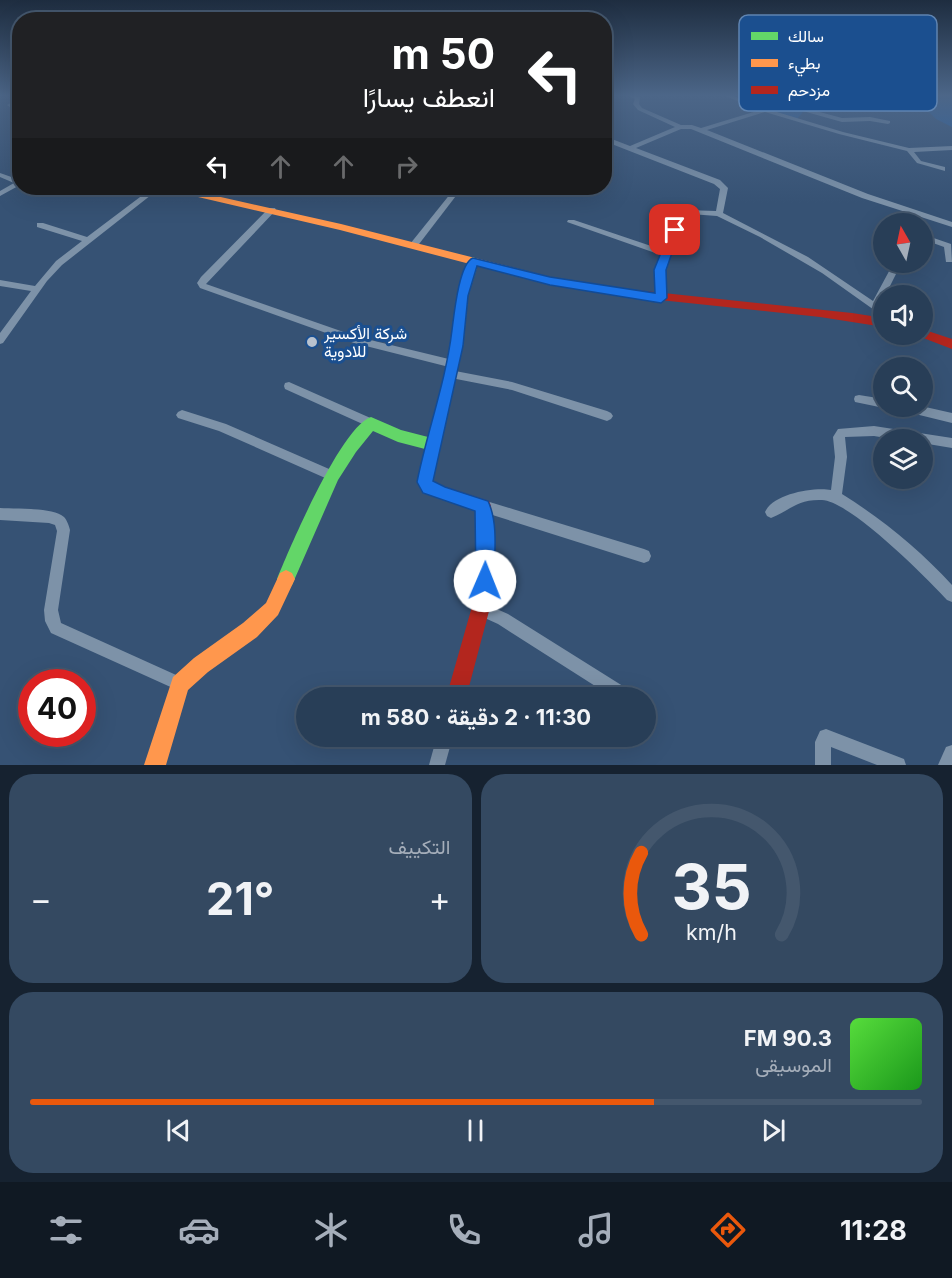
<!DOCTYPE html>
<html lang="ar">
<head>
<meta charset="utf-8">
<style>
  :root { --surface:#283e57; --page:#344961; --text:#f1f3f6; --muted:#a5aeba; --line:#44576d; --accent:#ea580c }
  body { margin:0; font-family:Inter,Vazirmatn,sans-serif; background:var(--page); color:var(--text); direction:rtl; height:100vh; display:flex; flex-direction:column; font-size:22px; white-space:nowrap }
  * { box-sizing:border-box; margin:0 }
  p { font-size:20px; color:var(--muted) }
  .icon { flex:none; width:33px; height:33px; fill:none; stroke:currentColor; stroke-width:2; stroke-linecap:round; stroke-linejoin:round }
  .map { position:relative; height:765px; overflow:hidden; direction:ltr }
  .details { display:flex; flex-direction:column; gap:9px; padding:9px; background:#162230; flex:1 }
  .details>* { flex:none }
  .guide { position:absolute; left:12px; top:12px; width:600px; height:183px; border-radius:24px; box-shadow:0 6px 24px #0002,0 0 0 2px var(--line); direction:rtl; background:#202124; color:#fff; overflow:hidden }
  .needle { width:39px; rotate:351deg }
  .controls { position:absolute; left:873px; top:213px; display:grid; gap:12px }
  .controls a { display:grid; place-items:center; width:60px; height:60px; border-radius:50%; background:var(--surface); box-shadow:0 6px 24px #0002,0 0 0 2px var(--line); font-size:30px }
  .speed { position:absolute; left:18px; top:669px; display:flex; gap:12px; font-size:30px; font-weight:700; text-align:center }
  .speed>* { display:grid; place-content:center; width:78px; height:78px; border-radius:50%; background:var(--surface); box-shadow:0 6px 24px #0002,0 0 0 2px var(--line); line-height:1 }
  .speed .limit { border:9px solid #d22; background:#fff; color:#111 }
  .pin { position:absolute; display:grid; place-items:center; width:51px; height:51px; color:#fff; margin:-26px; border-radius:12px; box-shadow:0 3px 9px #0006 }
  .me { position:absolute; width:66px; margin:-33px; rotate:1deg; stroke-linejoin:round; filter:drop-shadow(0 0 4px #0008) }
  .turn { display:flex; align-items:center; gap:21px; height:126px; padding:0 18px; font-size:27px }
  .turn .icon { width:78px; height:78px; stroke-width:2.5 }
  .turn b { display:block; font-size:42px; line-height:51px }
  .lanes { display:flex; align-items:center; height:57px; padding:0 18px; background:#0003; justify-content:center; gap:30px; direction:ltr }
  .lanes .off { opacity:.35 }
  .big { font-size:45px; font-weight:700; line-height:1.1 }
  .details .tile { flex:1; display:flex; flex-direction:column; justify-content:center; gap:9px; min-width:0; padding:0 21px; border-radius:24px; background:var(--page) }
  .details .dial { align-items:center; gap:0 }
  .dial svg { height:156px; overflow:visible; fill:none; stroke:var(--line); stroke-width:7; stroke-linecap:round; text-anchor:middle }
  .dial text { fill:var(--text); stroke:none }
  .song { display:flex; align-items:center; gap:18px }
  .cover { width:72px; height:72px; border-radius:9px; background:linear-gradient(135deg,hsl(110 70% 55%),hsl(120 70% 35%)) }
  .played { height:6px; border-radius:3px; background:linear-gradient(90deg,var(--accent) 70%,var(--line) 70%) }
  .keys { display:flex; justify-content:space-around; direction:ltr }
  .heat { display:flex; justify-content:space-between; align-items:center; font-size:33px; direction:ltr }
  .details .tiles { flex:1; display:grid; gap:9px; grid-template-columns:1fr 1fr }
  .tile:last-child { grid-column:span 2 }
  .trip { position:absolute; left:296px; top:687px; width:360px; height:60px; border-radius:30px; background:var(--surface); box-shadow:0 6px 24px #0002,0 0 0 2px var(--line); font-weight:700; line-height:60px; text-align:center; direction:rtl }
  .tab-bar { display:flex; height:96px; justify-content:space-around; align-items:center; background:#101923; color:var(--muted) }
  .tab-bar .icon { width:42px; height:42px }
  .tab-bar .current { color:var(--accent) }
  .tab-bar b { font-size:27px; color:var(--text) }
  .map>svg:first-child { display:block }
  .green { fill:#265fa1 }
  .lines { fill:none; stroke-linecap:round; stroke-linejoin:round }
  .street { fill:#7d92a8; fill-rule:evenodd }
  .fast { fill:#63d668; fill-rule:evenodd }
  .slow { fill:#ff974d; fill-rule:evenodd }
  .jam { fill:#b3261e; fill-rule:evenodd }
  .route { fill:#1a73e8; stroke:#114b97; stroke-width:1.5 }
  .poi-dot { fill:#b9c2ce; stroke:#1b4f8f; stroke-width:2 }
  .labels { text-anchor:middle; stroke-width:6; stroke-linejoin:round; paint-order:stroke }
  .poi-label { font-size:16px; fill:#fff; stroke:#1b4f8f; text-anchor:start }
  .key { fill:#1b4f8f; stroke:#5f84b1; stroke-width:1.5 }
  .key-label { font-size:16px; fill:#fff }
</style>
</head>
<body>
<div class="map">
<svg width="952" height="765" viewBox="0 0 952 765">
  <rect width="100%" height="100%" fill="#365274"/>
  <!-- green -->
  <g class="green">
    <path d="M921,96H952V127L936,119L919,102Z"/>
    <path d="M764,100L803,112L797,119L763,108L755,102Z"/>
  </g>
  <g class="lines">
    <!-- street -->
    <g class="street">
      <path d="M629,96L640,97L639,104L642,108L681,125H692L701,128L760,110L725,96H733L747,100L752,96H760L842,118L870,117L890,121V123L888,124L870,121L842,122L757,98L752,102L767,109L843,132L909,148L952,146V150L914,152L921,161L945,167V171L917,163L907,151L839,134L765,112L707,130L868,194L952,222V227L862,198L691,129H681L636,148L720,180L728,188L723,213L808,257L873,301L894,262L901,264L885,296H884L880,306L884,309V317L822,273L760,237L717,216L690,214L679,230L664,270L666,298L661,301L658,300L656,270L661,255L567,222L568,220H574L663,250L671,230L685,210L716,211L720,189L714,184L604,141V136L630,146L675,127L638,110L633,104L635,99Z"/>
      <path d="M811,96H819L862,109L857,110Z"/>
      <path d="M890,96H900L915,100L912,102Z"/>
      <path d="M20,98V103L10,107L7,105Z"/>
      <path d="M0,173L20,180V185L0,196V191L14,183L0,177Z"/>
      <path d="M152,188H160L62,265L47,281L3,343L0,344V333L31,291L0,286V280L35,286L56,261L82,241L37,227V223H43L87,237Z"/>
      <path d="M455,188H462L416,248H410V244Z"/>
      <path d="M269,208H275L276,210L206,284L358,337L457,361L458,364L457,367L453,368L354,343L200,288L197,283L201,277Z"/>
      <path d="M922,234L951,244L952,262H946L944,247L922,239Z"/>
      <path d="M450,370L512,382L607,411L611,413L613,416L611,419L607,421L512,390L446,377L445,374L446,371Z"/>
      <path d="M289,382L375,420L377,423L375,426L371,428L367,426L285,389L284,386L285,383Z"/>
      <path d="M859,395L884,399V406H888L884,408L855,402L854,399L855,396Z"/>
      <path d="M894,406H921L952,413V423L899,410Z"/>
      <path d="M182,410L226,424L336,472L338,476L336,480L332,481L219,431L178,418L176,415L178,412Z"/>
      <path d="M874,426L952,438V448L922,443V440H898L874,436L845,437L847,457L842,494C882,519 920,550 952,585V602L947,600C927,578 850,501 822,500C797,499 791,510 771,518L767,516L765,512C773,494 813,487 831,490L835,457L833,437L838,429Z"/>
      <path d="M483,500L644,549L649,551L651,556L649,561L644,563L483,512L479,510L477,506L479,502Z"/>
      <path d="M0,508C15,509 53,507 64,517C67,520 69,526 70,530L58,610L61,623L185,679L188,684L185,689L180,692L175,689L51,633L45,621L44,610L57,531L55,525L49,523L0,520Z"/>
      <path d="M481,602L508,614L634,693L637,698H614L498,624L476,614L474,609L476,604Z"/>
      <path d="M826,729L904,759L906,765H877L831,747V765H815V742L820,731Z"/>
      <path d="M437,736H453L445,765H429Z"/>
      <path d="M952,745V765H938L946,747Z"/>
    </g>
    <!-- fast -->
    <path class="fast" d="M473,257L479,261L468,296L463,346L430,487L425,489L420,487L417,482L425,449L398,442L373,431L356,452L338,480L292,585L286,588L280,585L277,579C290,547 341,427 371,417L401,430L428,437C436,407 445,376 451,346C454,329 457,264 473,257Z"/>
    <!-- slow -->
    <g class="slow">
      <path d="M167,188H181L341,224L550,277L626,289L632,293L626,297L550,285L340,230L168,190Z"/>
      <path d="M286,570L292,573L295,579L278,615L257,637L208,672L188,690L166,765H144L173,677L194,658L243,623L266,603L280,573Z"/>
    </g>
    <!-- jam -->
    <g class="jam">
      <path d="M626,289L852,313L884,318V327L820,317L622,296L620,293L622,290Z"/>
      <path d="M922,329L952,339V349L918,336L917,334H922Z"/>
      <path d="M425,475L430,477L434,483L489,501L491,506L495,557L493,596L466,698H446L475,596L477,557L475,511L423,493L417,482L420,477Z"/>
    </g>
  </g>
  <!-- sky -->
  <linearGradient id="sky" x2="0" y2="1"><stop stop-color="#1e2d40"/><stop offset="0.47" stop-color="#4c6688"/><stop offset="1" stop-color="#4c6688" stop-opacity="0"/></linearGradient>
  <rect width="952" height="203" fill="url(#sky)"/>
  <!-- route -->
  <path class="route" d="M675,227L680,230L666,270L667,298L661,303L550,285L477,266L468,296L463,346L433,481L445,487L488,501C499,524 494,557 494,581L492,588L485,590L479,588L476,581L475,511L423,493L417,482C427,432 446,381 452,330C454,315 459,263 473,258L550,277L655,293L654,270L670,230Z"/>
  <!-- markers -->
  <circle class="poi-dot" cx="312" cy="342" r="6"/>
  <g class="labels">
    <!-- poi labels -->
    <g class="poi-label">
      <text x="324" y="339">شركة الأكسير<tspan x="324" dy="18">للادوية</tspan></text>
    </g>
  </g>
  <!-- legend -->
  <rect x="739" y="15" width="198" height="96" rx="9" class="key"/>
  <rect x="751" y="32" width="27" height="8" fill="#63d668"/>
  <rect x="751" y="59" width="27" height="8" fill="#ff974d"/>
  <rect x="751" y="86" width="27" height="8" fill="#b3261e"/>
  <g class="key-label">
    <text x="788" y="42">سالك</text>
    <text x="788" y="69">بطيء</text>
    <text x="788" y="96">مزدحم</text>
  </g>
</svg>
<div class="controls">
<a><svg class="needle" viewBox="-14 -14 28 28"><path d="M0-13l5 13h-10z" fill="#e53935"/><path d="M0 13l5-13h-10z" fill="#a5aeba"/></svg></a>
<a><svg class="icon" aria-label="sound" viewBox="0 0 24 24"><path d="M4 9h4l5-4v14l-5-4H4zM17 9q2 3 0 6"/></svg></a>
<a><svg class="icon" aria-label="search" viewBox="0 0 24 24"><circle cx="10" cy="10" r="6"/><path d="M15 15l6 6"/></svg></a>
<a><svg class="icon" aria-label="layers" viewBox="0 0 24 24"><path d="M12 4l9 5-9 5-9-5zM3 14l9 5 9-5"/></svg></a>
</div>
<div class="speed"><div class="limit">40</div></div>
<div class="pin" style="left:675px;top:230px;background:#d93025"><svg class="icon" aria-label="arrive" viewBox="0 0 24 24"><path d="M6 21V4h12l-3 4 3 4H6"/></svg></div>
<svg class="me" style="left:485px;top:581px" viewBox="-20 -20 40 40"><circle r="19" fill="#fff"/><path d="M0-13L10 11 0 6-10 11z" fill="#1a73e8"/></svg>
<div class="trip">11:30 · 2 دقيقة · 580 m</div>
<div class="guide">
<div class="turn"><svg class="icon" aria-label="left" viewBox="0 0 24 24"><path d="M17 20v-9H6M10 6l-5 5 5 5"/></svg><div><b>50 m</b>انعطف يسارًا</div></div>
<div class="lanes"><svg class="icon" aria-label="left" viewBox="0 0 24 24"><path d="M17 20v-9H6M10 6l-5 5 5 5"/></svg><svg class="icon off" aria-label="ahead" viewBox="0 0 24 24"><path d="M12 20V5M6 11l6-6 6 6"/></svg><svg class="icon off" aria-label="ahead" viewBox="0 0 24 24"><path d="M12 20V5M6 11l6-6 6 6"/></svg><svg class="icon off" aria-label="right" viewBox="0 0 24 24"><path d="M7 20v-9h11M14 6l5 5-5 5"/></svg></div>
</div>
</div>
<section class="details">
<div class="tiles">
<div class="tile dial"><svg viewBox="0 0 100 80">
<path d="M14 69A42 42 0 1 1 86 69"/>
<path d="M14 69A42 42 0 0 1 14 27" stroke="#ea580c"/>
<text x="50" y="56" font-size="32" font-weight="700">35</text>
<text x="50" y="72" font-size="11">km/h</text>
</svg></div>
<div class="tile"><p>التكييف</p>
<div class="heat"><a>−</a><b class="big">21°</b><a>+</a></div>
</div>
<div class="tile">
<div class="song"><i class="cover"></i><div><b>90.3 FM</b><p>الموسيقى</p></div></div>
<div class="played"></div>
<div class="keys"><svg class="icon" aria-label="previous" viewBox="0 0 24 24"><path d="M18 5L8 12l10 7zM5 5v14"/></svg><svg class="icon" aria-label="pause" viewBox="0 0 24 24"><path d="M8 5v14M16 5v14"/></svg><svg class="icon" aria-label="next" viewBox="0 0 24 24"><path d="M6 5l10 7-10 7zM19 5v14"/></svg></div>
</div>
</div>
</section>
<nav class="tab-bar">
<b>11:28</b>
<svg class="icon current" aria-label="directions" viewBox="0 0 24 24"><path d="M12 3l9 9-9 9-9-9zM9 14v-3h6M13 9l2 2-2 2"/></svg>
<svg class="icon" aria-label="music" viewBox="0 0 24 24"><path d="M9 18V5l10-2v13"/><circle cx="6" cy="18" r="3"/><circle cx="16" cy="16" r="3"/></svg>
<svg class="icon" aria-label="phone" viewBox="0 0 24 24"><path d="M5 4h4l2 5-3 2q2 4 5 5l2-3 5 2v4C11 20 4 13 5 4z"/></svg>
<svg class="icon" aria-label="climate" viewBox="0 0 24 24"><path d="M12 3v18M4 7l16 10M4 17L20 7"/></svg>
<svg class="icon" aria-label="car" viewBox="0 0 24 24"><path d="M5 17H2v-5l4-1 3-4h7l3 4 3 1v5h-3M9 17h6M6 11h13"/><circle cx="7" cy="17" r="2"/><circle cx="17" cy="17" r="2"/></svg>
<svg class="icon" aria-label="filters" viewBox="0 0 24 24"><path d="M4 7h16M4 17h16"/><circle cx="9" cy="7" r="2"/><circle cx="15" cy="17" r="2"/></svg>
</nav>
</body>
</html>
